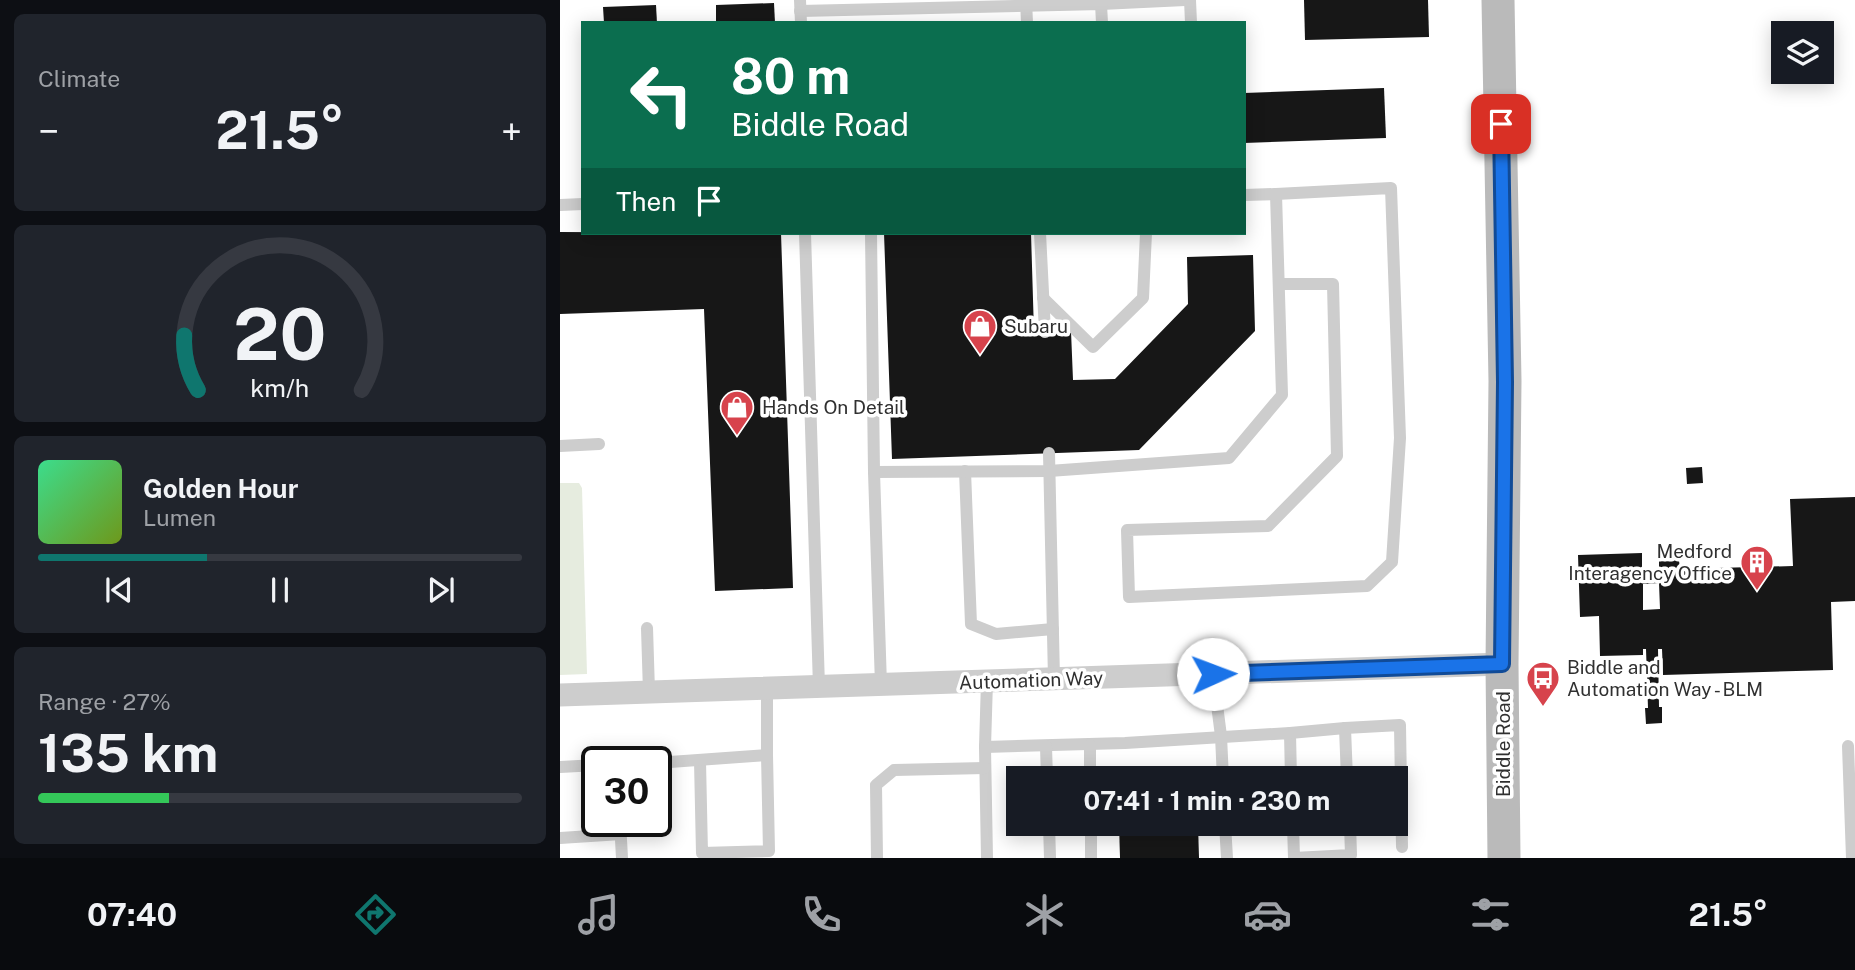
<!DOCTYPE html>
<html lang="en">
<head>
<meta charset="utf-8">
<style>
  :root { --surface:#171b24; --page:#20242c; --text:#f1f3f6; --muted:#9ea1a6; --line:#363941; --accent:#0f766e }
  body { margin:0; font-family:"Public Sans",sans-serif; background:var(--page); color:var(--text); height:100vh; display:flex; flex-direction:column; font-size:26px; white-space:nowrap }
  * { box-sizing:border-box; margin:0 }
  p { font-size:23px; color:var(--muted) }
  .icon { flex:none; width:38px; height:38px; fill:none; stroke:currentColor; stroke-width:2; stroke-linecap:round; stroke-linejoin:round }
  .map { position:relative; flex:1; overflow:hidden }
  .side { display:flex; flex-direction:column; gap:14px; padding:14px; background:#0d0f14; width:560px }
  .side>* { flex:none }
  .banner { position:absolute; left:21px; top:21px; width:665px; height:214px; border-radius:0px; box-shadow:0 4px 18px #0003; background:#0b6e4f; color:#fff; overflow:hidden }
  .buttons { position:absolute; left:1211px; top:21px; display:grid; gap:14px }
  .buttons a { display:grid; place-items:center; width:63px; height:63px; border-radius:0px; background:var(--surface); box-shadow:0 4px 18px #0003; font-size:35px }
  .speed { position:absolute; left:21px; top:746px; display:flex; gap:14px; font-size:35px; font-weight:700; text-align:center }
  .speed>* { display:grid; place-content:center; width:91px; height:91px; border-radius:50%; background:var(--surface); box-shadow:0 4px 18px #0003; line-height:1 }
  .speed .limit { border:4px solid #111; border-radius:10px; background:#fff; color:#111 }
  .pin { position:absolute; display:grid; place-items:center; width:60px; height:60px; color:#fff; margin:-30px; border-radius:14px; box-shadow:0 4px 10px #0006 }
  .me { position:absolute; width:77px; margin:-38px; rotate:88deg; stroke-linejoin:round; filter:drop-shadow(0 0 5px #0008) }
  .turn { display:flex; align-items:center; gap:24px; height:147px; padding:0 35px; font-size:32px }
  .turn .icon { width:91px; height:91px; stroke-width:2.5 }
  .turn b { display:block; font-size:49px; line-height:60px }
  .then { display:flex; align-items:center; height:66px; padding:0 35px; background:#0003; gap:14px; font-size:26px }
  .big { font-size:52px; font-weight:700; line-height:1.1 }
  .side .card { flex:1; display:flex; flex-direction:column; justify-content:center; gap:10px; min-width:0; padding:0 24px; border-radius:10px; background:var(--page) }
  .side .dial { align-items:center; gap:0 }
  .dial svg { height:182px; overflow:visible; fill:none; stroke:var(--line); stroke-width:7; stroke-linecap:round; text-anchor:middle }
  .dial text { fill:var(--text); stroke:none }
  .song { display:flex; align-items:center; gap:21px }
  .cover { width:84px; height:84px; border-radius:10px; background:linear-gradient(135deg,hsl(150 70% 55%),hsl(80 70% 35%)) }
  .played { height:7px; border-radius:4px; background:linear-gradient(90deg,var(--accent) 35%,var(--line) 35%) }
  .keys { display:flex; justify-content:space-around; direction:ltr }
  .heat { display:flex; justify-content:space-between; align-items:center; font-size:38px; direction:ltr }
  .charge { height:10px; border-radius:5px; background:linear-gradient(90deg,#34c759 27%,var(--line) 0) }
  .trip { position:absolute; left:446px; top:766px; width:402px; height:70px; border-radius:0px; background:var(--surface); box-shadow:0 4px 18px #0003; font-weight:700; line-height:70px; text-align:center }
  .dock { display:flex; height:112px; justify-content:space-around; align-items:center; background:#090b0e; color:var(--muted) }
  .dock .icon { width:49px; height:49px }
  .dock .on { color:var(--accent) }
  .dock b { font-size:32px; color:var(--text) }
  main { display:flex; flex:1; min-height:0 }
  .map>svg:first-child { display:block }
  .green { fill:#e6ecdf }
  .building { fill:#171717; fill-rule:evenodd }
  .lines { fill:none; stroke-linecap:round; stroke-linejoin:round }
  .lane { stroke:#cdcdcd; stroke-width:12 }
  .street { stroke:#cdcdcd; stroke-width:23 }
  .secondary { stroke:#bababa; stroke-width:33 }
  .route-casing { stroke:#114b97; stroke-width:18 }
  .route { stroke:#1a73e8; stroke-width:12 }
  .labels { text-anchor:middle; stroke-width:7; stroke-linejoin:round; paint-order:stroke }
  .poi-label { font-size:19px; fill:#303030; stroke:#fff; text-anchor:start }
  .street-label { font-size:19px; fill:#303030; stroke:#fff }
</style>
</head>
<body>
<main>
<section class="side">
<div class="card"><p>Climate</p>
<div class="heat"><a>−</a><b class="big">21.5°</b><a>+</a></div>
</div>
<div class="card dial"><svg viewBox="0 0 100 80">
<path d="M14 69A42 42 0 1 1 86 69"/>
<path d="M14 69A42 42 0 0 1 8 45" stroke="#0f766e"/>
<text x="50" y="56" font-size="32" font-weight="700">20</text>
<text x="50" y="72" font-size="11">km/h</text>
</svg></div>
<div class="card">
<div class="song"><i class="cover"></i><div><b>Golden Hour</b><p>Lumen</p></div></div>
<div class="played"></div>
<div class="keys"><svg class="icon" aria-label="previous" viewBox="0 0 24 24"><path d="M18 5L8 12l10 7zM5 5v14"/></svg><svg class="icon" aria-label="pause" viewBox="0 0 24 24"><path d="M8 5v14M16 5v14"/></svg><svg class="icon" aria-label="next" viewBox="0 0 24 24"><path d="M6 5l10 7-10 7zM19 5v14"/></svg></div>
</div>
<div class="card"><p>Range · 27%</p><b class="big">135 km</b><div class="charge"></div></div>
</section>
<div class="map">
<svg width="1295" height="858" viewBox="0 0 1295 858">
  <rect width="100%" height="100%" fill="#fff"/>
  <!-- green -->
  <path class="green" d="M0,483H19L22,488L27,674L0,675Z"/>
  <!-- building -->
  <g class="building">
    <path d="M744,0H868L869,37L745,40Z"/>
    <path d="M214,3L215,23H156V5Z"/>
    <path d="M96,5L97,23H44L43,7Z"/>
    <path d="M824,88L826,138L684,143V93Z"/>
    <path d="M0,232L221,233L233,588L155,591L144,309L0,314Z"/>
    <path d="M324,233H471L474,332L511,331L513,380L555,379L628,304L627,257L693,255L695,331L579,450L332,459Z"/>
    <path d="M1142,467L1143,483L1127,484L1126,468Z"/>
    <path d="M1295,497V601L1271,602L1273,670L1103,675L1102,649H1098L1099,707H1102V723L1086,724L1085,708H1088L1086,649H1083V655L1040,656L1039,616L1020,617L1018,555L1082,553V573L1099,572V553L1109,547L1118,552L1120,569L1233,566L1230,499ZM1099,583L1100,609L1083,610V584Z"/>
    <path d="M559,824H638L639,858H560Z"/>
  </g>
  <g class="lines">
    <!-- lane -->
    <g class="lane">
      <path d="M240,0L241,23"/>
      <path d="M466,0L467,23"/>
      <path d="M630,0L631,23"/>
      <path d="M541,4L625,0"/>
      <path d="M240,11L541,4L542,23"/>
      <path d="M684,195L716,194"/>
      <path d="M0,205L23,204"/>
      <path d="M245,233L259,687"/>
      <path d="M311,233L314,472"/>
      <path d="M480,233L485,332"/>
      <path d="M483,298L533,347L583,298L586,233"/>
      <path d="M0,446L39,444"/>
      <path d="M489,453L494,679"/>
      <path d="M405,471L411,624L436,634L493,629"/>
      <path d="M87,628L89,692"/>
      <path d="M653,674L661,736L663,779"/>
      <path d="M427,681L425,747L565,743L730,733L731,779"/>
      <path d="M321,685L314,472L489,471L669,458L722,395L716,194L831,188L840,438L832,562L807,586L569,597L567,530L708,526L777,456L773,284H719"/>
      <path d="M730,733L785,728"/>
      <path d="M530,745V779"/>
      <path d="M486,746L487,779"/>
      <path d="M1288,746L1292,858"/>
      <path d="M425,747L427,858"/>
      <path d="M140,761L142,853L209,851L207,755"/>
      <path d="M96,763L207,755V688"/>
      <path d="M0,767L37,765"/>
      <path d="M787,779L785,728L840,725L842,847"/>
      <path d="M60,821L62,858"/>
      <path d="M489,824L490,858"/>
      <path d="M531,824V858"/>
      <path d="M665,824L667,858"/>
      <path d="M733,824L734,858L791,855L790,824"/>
      <path d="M0,838L61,834"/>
      <path d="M317,858L316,785L334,770L425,768"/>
    </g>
    <!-- street -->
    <path class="street" d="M0,695L942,664"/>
    <!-- secondary -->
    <path class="secondary" d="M938,0L945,381L942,664L944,858"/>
  </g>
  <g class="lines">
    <defs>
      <path id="route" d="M653,674L942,664L945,382L941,124"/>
    </defs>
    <!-- route casing -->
    <use href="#route" class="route-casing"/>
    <!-- route -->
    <use href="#route" class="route"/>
  </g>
  <!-- icons -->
  <defs>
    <symbol id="shop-pin" viewBox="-11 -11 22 30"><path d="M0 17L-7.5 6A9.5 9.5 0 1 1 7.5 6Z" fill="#d7434c" stroke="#fff"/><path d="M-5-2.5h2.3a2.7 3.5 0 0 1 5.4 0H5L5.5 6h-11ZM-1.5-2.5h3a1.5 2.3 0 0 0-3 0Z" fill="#fff"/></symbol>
    <symbol id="building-pin" viewBox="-11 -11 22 30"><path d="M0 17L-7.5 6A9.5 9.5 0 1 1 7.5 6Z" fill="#d7434c" stroke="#fff"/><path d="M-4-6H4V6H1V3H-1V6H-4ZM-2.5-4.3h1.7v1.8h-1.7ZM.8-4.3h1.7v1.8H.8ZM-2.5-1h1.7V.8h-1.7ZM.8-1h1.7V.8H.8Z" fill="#fff"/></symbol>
    <symbol id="bus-pin" viewBox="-11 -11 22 30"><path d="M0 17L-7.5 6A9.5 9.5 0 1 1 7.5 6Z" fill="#d7434c" stroke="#fff"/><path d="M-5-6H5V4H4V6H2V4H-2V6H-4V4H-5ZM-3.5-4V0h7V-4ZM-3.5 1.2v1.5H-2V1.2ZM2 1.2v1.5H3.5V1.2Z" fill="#fff"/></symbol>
  </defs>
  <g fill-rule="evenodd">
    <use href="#shop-pin" x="401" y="307" width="38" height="52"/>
    <use href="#shop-pin" x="158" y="388" width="38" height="52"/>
    <use href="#building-pin" x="1178" y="543" width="38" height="52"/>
    <use href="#bus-pin" x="964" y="659" width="38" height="52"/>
  </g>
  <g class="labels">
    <!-- poi labels -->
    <g class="poi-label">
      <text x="444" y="333">Subaru</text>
      <text x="202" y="414">Hands On Detail</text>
      <text x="1172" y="558" text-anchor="end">Medford<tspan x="1172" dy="22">Interagency Office</tspan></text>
      <text x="1007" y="674">Biddle and<tspan x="1007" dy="22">Automation Way - BLM</tspan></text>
    </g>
    <!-- street labels -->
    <g class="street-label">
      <text transform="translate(471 680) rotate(-2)" y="7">Automation Way</text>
      <text transform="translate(943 744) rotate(-90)" y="7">Biddle Road</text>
    </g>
  </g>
</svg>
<div class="buttons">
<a><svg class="icon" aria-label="layers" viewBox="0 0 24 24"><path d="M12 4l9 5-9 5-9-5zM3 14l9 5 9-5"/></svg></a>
</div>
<div class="speed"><div class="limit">30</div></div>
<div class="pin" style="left:941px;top:124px;background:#d93025"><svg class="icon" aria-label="arrive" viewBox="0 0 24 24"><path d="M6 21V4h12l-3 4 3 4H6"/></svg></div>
<svg class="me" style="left:653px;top:674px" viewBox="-20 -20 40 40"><circle r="19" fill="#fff"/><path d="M0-13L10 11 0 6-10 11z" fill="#1a73e8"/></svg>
<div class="trip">07:41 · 1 min · 230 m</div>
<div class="banner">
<div class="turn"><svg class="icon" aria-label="left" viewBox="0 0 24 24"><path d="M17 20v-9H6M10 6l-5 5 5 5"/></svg><div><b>80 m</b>Biddle Road</div></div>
<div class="then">Then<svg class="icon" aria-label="arrive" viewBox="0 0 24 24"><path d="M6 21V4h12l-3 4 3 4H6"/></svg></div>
</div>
</div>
</main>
<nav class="dock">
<b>07:40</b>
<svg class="icon on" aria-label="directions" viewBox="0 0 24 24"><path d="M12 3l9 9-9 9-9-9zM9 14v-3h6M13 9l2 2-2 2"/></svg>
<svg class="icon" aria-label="music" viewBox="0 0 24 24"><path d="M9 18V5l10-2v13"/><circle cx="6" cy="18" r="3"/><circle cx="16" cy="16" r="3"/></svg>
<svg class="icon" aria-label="phone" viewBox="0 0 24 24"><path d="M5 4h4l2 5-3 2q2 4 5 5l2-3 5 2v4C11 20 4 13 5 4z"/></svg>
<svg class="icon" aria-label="climate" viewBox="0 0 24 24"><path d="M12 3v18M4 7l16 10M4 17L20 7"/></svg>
<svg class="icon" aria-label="car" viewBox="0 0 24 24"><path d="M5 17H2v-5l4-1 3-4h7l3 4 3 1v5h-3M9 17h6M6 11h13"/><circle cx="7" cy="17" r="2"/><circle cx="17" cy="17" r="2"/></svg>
<svg class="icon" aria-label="filters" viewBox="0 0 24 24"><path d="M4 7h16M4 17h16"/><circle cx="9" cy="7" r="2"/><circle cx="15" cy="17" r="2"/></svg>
<b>21.5°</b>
</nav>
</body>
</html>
